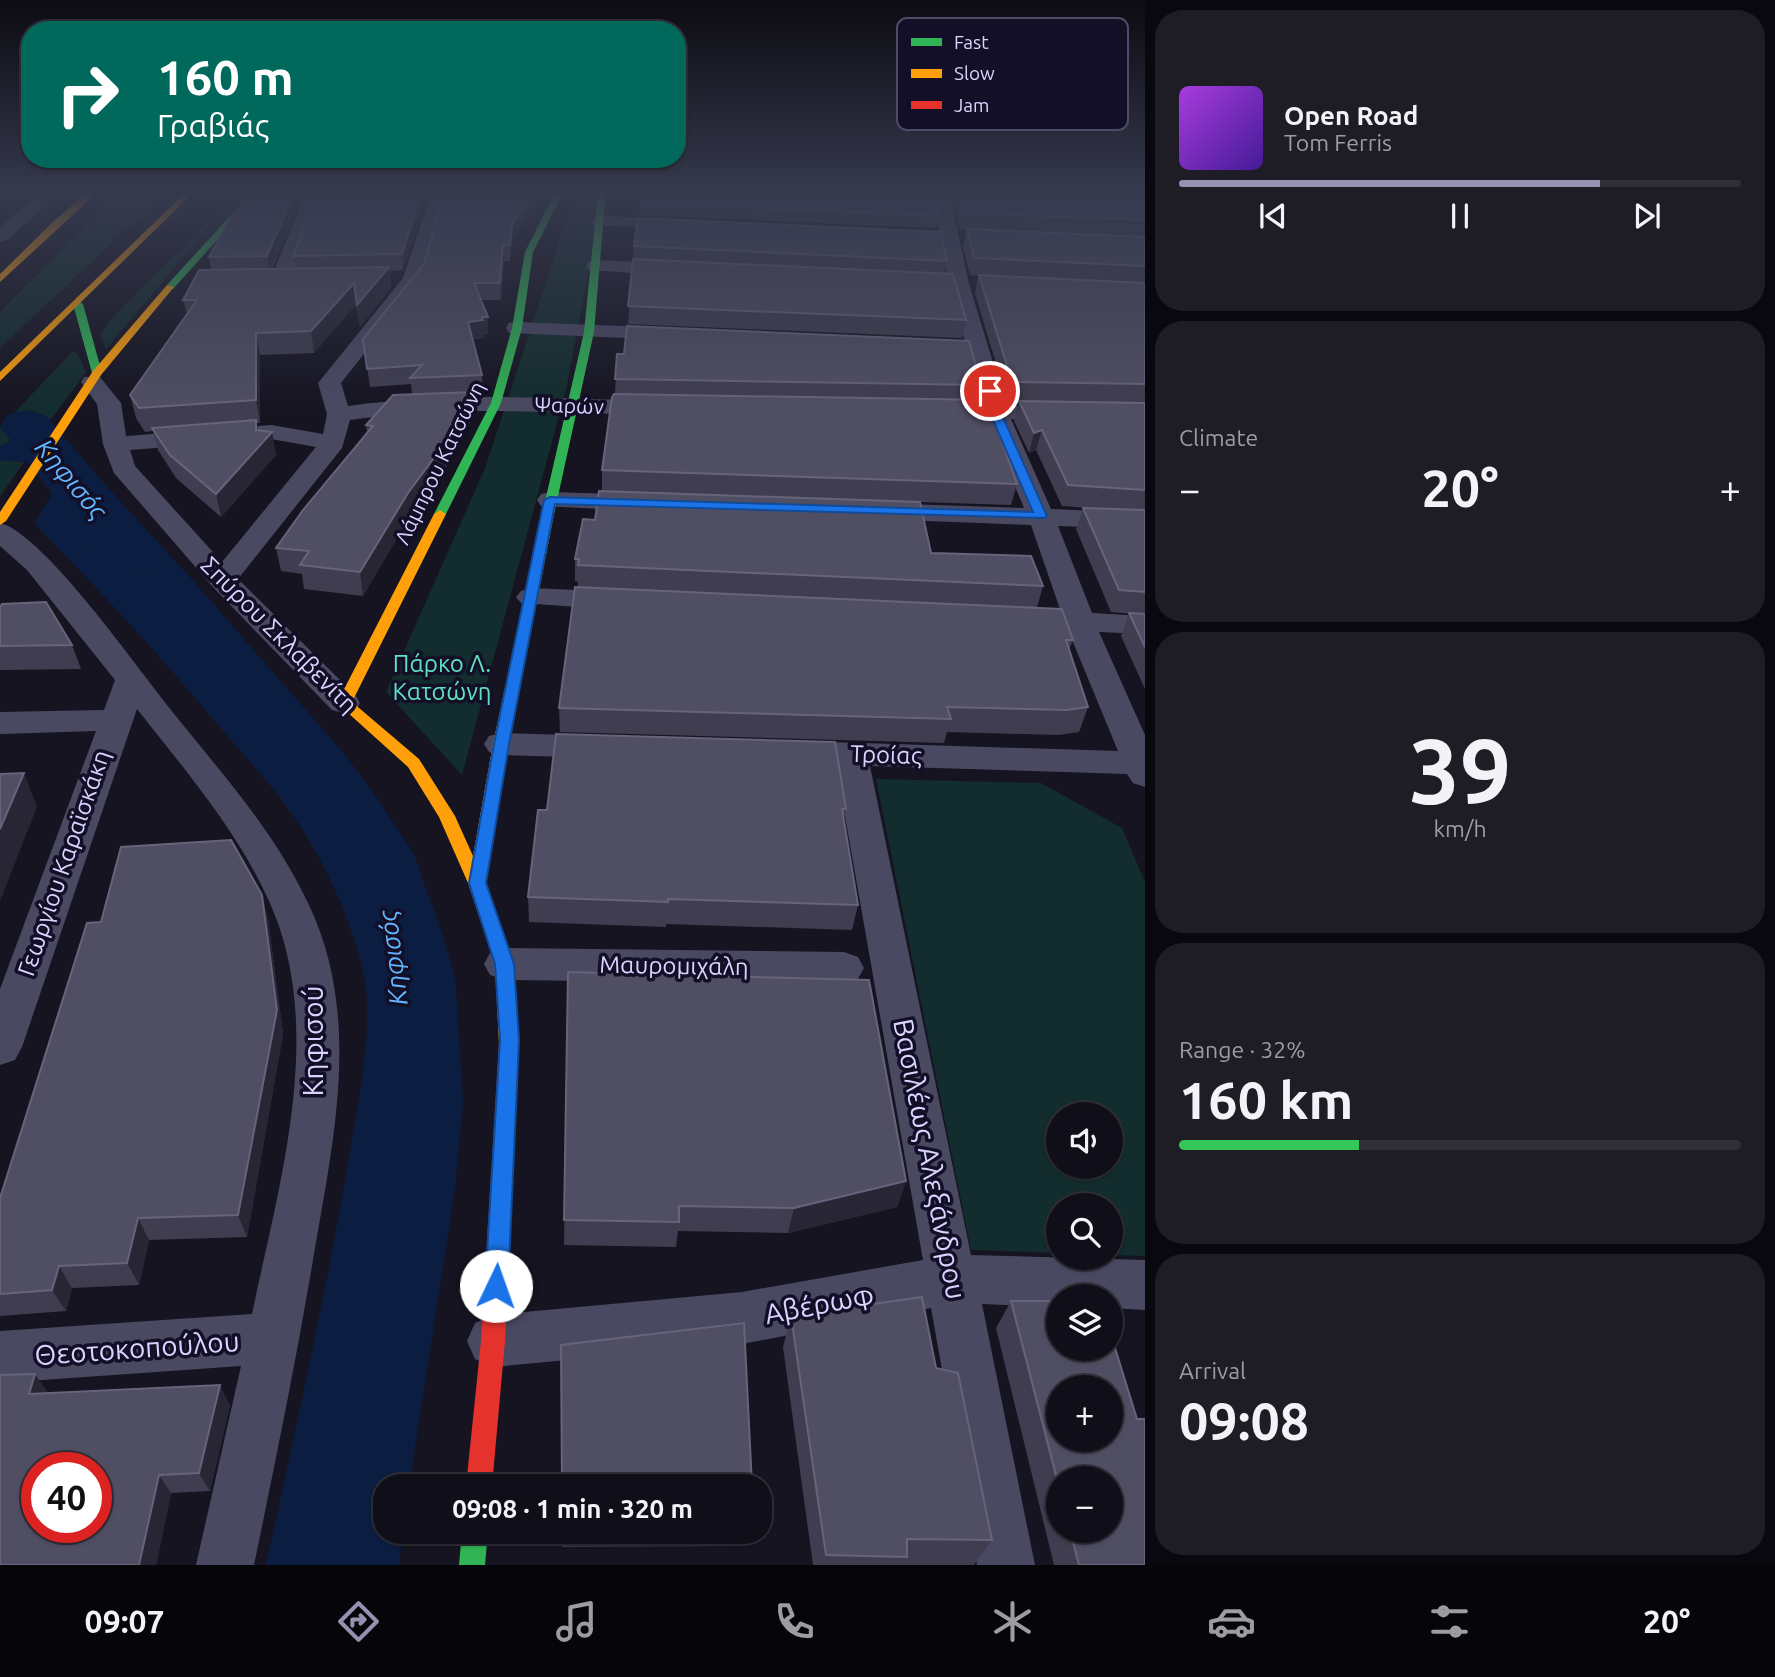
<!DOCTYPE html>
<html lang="en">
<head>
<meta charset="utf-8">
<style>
  :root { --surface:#100f19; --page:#1e1d26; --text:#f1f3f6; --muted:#9c9ca2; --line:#302f38; --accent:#9591b1 }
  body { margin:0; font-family:Ubuntu,sans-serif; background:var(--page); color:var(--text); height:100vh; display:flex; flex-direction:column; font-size:26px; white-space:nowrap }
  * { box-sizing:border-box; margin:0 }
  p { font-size:23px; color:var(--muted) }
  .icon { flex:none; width:38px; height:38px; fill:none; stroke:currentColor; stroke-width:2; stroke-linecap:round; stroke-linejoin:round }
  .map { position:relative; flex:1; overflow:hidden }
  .details { display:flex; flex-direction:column; gap:10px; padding:10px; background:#09080e; width:630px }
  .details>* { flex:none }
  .banner { position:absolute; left:21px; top:21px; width:665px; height:147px; border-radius:28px; box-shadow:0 2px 5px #0004,0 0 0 2px var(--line); background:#00695c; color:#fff; overflow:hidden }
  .buttons { position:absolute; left:1046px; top:1102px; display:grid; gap:14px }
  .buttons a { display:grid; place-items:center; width:77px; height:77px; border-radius:50%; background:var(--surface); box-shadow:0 2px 5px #0004,0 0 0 2px var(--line); font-size:35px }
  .speed { position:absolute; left:21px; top:1452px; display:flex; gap:14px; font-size:35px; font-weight:700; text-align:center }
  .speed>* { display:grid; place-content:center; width:91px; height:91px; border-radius:50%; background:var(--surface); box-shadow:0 2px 5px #0004,0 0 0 2px var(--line); line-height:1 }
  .speed .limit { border:10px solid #d22; background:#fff; color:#111 }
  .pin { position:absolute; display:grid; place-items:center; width:60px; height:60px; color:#fff; margin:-30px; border:4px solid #fff; border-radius:50%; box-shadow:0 2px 7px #0007 }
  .me { position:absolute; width:77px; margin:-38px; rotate:3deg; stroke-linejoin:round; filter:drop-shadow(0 0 5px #0008) }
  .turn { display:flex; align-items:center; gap:24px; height:147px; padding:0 21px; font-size:32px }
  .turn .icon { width:91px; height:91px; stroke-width:2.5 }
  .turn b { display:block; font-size:49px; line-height:60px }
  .big { font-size:52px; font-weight:600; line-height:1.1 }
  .details .tile { flex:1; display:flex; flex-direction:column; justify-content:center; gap:10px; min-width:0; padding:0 24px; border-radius:28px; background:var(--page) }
  .details .dial { align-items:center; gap:0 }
  .dial b { font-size:91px; line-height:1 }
  .song { display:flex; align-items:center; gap:21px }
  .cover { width:84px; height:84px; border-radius:10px; background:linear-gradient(135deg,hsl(280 70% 55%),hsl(260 70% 35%)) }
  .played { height:7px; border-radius:4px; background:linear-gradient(90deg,var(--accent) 75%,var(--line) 75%) }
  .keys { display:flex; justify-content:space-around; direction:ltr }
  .heat { display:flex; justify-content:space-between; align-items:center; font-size:38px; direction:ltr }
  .charge { height:10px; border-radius:5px; background:linear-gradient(90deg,#34c759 32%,var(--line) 0) }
  .trip { position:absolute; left:373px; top:1474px; width:399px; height:70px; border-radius:28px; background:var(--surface); box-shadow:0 2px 5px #0004,0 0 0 2px var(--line); font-weight:600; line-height:70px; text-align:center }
  .menu { display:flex; height:112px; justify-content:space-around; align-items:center; background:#06060a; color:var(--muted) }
  .menu .icon { width:49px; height:49px }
  .menu .current { color:var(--accent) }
  .menu b { font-size:32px; color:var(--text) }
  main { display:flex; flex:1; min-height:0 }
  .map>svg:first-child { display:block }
  .green { fill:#132c2d; fill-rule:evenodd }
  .water { fill:#0b1e41 }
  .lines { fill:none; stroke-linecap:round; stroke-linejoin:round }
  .river { fill:#0b1e41; fill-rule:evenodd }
  .street { fill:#4a4962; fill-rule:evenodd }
  .fast { fill:#30b455; fill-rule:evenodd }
  .slow { fill:#ff9f0a; fill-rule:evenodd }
  .jam { fill:#e5322d; fill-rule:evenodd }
  .wall { fill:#403d50; fill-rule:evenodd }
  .shaded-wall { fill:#282635 }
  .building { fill:#504e63; stroke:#66637b; stroke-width:2; fill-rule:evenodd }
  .route { fill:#1a73e8; stroke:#114b97; stroke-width:2 }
  .labels { text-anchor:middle; stroke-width:7; stroke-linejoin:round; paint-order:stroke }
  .far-street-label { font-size:21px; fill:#d9d4ff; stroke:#130f26 }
  .street-label { font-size:24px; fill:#d9d4ff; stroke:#130f26 }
  .park-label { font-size:24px; fill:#5fe0c0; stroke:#130f26 }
  .water-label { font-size:26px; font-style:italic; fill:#62b6ff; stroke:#130f26 }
  .near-street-label { font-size:28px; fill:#d9d4ff; stroke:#130f26 }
  .key { fill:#130f26; stroke:#4e4a67; stroke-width:2 }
  .key-label { font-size:19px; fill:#d9d4ff }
</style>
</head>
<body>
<main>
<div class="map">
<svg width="1145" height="1565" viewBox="0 0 1145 1565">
  <rect width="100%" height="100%" fill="#161421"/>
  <!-- green -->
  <g class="green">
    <path d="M120,191H167L0,348V312Z"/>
    <path d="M576,191H596L590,264L566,390L462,775L386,692L485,468Z"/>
    <path d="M231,200L106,349L100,335L110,320Z"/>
    <path d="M73,351L78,354L86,372L53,417L0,447V428Z"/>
    <path d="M0,460L24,462L0,497Z"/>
    <path d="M876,779L1041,783L1122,828L1145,882V1256L1111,1255V1206H1059V1253L971,1250ZM1059,1115H1111V1167H1059Z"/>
  </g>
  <!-- water -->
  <g class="water">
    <path d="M53,417L24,462L0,460V447Z"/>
    <path d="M77,454L189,576L346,756L380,802L414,854L438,922L455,976L463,1102L455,1189L409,1486H385V1531H403L399,1565H266C296,1427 327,1290 350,1151C359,1100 375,1021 363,971C347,908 320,849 280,798C263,775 242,753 223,731C163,658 99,590 34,523Z"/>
  </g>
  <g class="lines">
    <!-- river -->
    <path class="river" d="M26,410L45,415L155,542L164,555L155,568L133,574L111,568L0,427L7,415Z"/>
    <!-- street -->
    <g class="street">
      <path d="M43,191H62L7,240L0,242V227Z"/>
      <path d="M310,191H328L320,200L290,281L287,285H273L270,281L303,199Z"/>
      <path d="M432,191H449L423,279L341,383L348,406C451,392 554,398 657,401L665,403L669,408L665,413L657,415C554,412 452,406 350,420L342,448L238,579L356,696L360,703L356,710L344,713L332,710L212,586L114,473L103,444L97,404L81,382L84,377H100L121,403L126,436L271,425L323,434L327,414L318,383L403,278ZM271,439L316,447L222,562L135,466L130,450Z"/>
      <path d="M932,191H949L969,284L1006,405L1145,406V420L1011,419L1051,509L1145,513V529L1058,526L1092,613L1145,616V634L1099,632L1145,735V787L1133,783L1127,774L870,766L971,1255L1145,1260V1310L1111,1308V1297H1059V1307L982,1304L1035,1565H977L931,1308L742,1344L493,1367L475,1359L467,1341L475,1323L493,1315L742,1292L923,1260L836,765L818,761L813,753L818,745L830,742L1118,751L1068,630L1050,627L1046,621L1050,615L1061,612L1031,525L876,519L867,517L863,511L867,505L876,503L1024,508L987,419L940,417L936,412L940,407L982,405L949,284Z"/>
      <path d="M599,216L683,219L692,224L683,229L593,225L590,221Z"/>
      <path d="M596,260L680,264L690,270L680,276L589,270L586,266L589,262Z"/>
      <path d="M517,322L674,328L682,329L685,334L682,339L674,340L509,333L506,328L509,323Z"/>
      <path d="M550,492L645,495L654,497L658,503L654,509L645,511L541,506L537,500L541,494Z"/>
      <path d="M0,523C38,532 118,641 144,675C200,751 267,816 308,903C363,1017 333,1141 313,1260C296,1362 275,1463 254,1565H196L241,1366L0,1383V1331L252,1314C279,1184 327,1028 269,901C237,830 185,770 137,709L22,1047L15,1060L0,1065V989L96,731L0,734V712L104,710L115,680L27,570L0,546Z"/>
      <path d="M531,588L621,592L631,595L636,601L631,607L621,610L521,603L516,597L521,591Z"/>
      <path d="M501,733L603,736L615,739L620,747L615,755L603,758L501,755L489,752L484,744L489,736Z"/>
      <path d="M504,948L844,952L858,957L864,968L858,979L844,984L504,980L490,975L484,964L490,953Z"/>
    </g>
    <!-- fast -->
    <g class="fast">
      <path d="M253,191H261L173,289H167V285Z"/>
      <path d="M556,191H564L533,252L522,328L501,403L446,514L440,518L436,517L434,514L491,403L512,328L525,252Z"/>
      <path d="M598,191H606L594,332L553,519L547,523L541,519L584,332Z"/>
      <path d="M78,301L83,304L102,373L101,375L92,373L73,304Z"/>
      <path d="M462,1531H488L485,1565H459Z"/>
    </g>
    <!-- slow -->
    <g class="slow">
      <path d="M90,191H99L0,282V274L56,219Z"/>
      <path d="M187,191H195L0,381V372Z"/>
      <path d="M167,285L174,287L101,375L6,521L0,525V512L93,371Z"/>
      <path d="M440,510L446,514L352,702L419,759L455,816L473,856L493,744L541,519L547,515L551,516L553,519L509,744L486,883L513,964L519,1044L516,1050L509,1052L502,1050L499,1044L495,964L468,883L439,817L408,767L337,703L434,514Z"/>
    </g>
    <!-- jam -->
    <path class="jam" d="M509,1036L516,1038L519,1044L505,1341L492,1486H466L481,1341L499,1044L502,1038Z"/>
  </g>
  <!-- wall -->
  <g class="wall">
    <path d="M257,191H307L301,197L272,269L295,268L293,256L318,191H428L403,270L390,271L391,288L360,327L356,304L314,353L260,355V423H256L258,430L276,455L221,517L176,478L158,450L153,431L145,432L136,418L130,395L187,315L183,300L211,270L209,257Z"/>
    <path d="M956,191H1145V689L1121,636L1129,613L1135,614L1111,612L1076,529L1083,508L1103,509L1062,506L1036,450L1029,453L1014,421L1019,402L1007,401L975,293L978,276L970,275L963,246L967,230L960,229L953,203Z"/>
    <path d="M640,203L938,216L936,228L639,215Z"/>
    <path d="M512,241L510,261H504L501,300H481L488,317V334L484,335V338L472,339L482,375L483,394H473L475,413L447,466L410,516L363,596L304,589L302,574L281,571L276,548L367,432L366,425L412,394L411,384L370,387L363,339L424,264Z"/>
    <path d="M634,246L947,261L945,274L966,320L962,338L628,324Z"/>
    <path d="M617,354L981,385L978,400L1005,452L1017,484L1011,505L920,502L931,553L1043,586L1037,608L1073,640L1069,650L1088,707L1079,732L1059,735L947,732L944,743L560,732L559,708L578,587V582L575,581V559L595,520L602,491V470L615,394Z"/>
    <path d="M0,607L72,645L81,669L0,670Z"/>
    <path d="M846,809L844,819L858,905L852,930L666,924V927L529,922L528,897L538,810Z"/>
    <path d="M268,919L283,1034L247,1237L149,1240L139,1285L72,1288L66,1311L0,1316V1198Z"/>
    <path d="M568,972L906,1181L897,1207L788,1233L678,1231L676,1247L564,1245Z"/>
    <path d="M1011,1301L1137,1419L1145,1565H1054L996,1328ZM1059,1479L1111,1531H1059Z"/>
    <path d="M791,1316L936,1368L992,1540L974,1565H813L783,1347Z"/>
    <path d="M49,1393L230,1405L210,1491L171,1493L156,1565H0Z"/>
    <path d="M562,1531H750L746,1546L562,1547Z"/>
  </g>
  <!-- shaded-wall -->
  <g class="shaded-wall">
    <path d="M0,191H21L0,208Z"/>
    <path d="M295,191H307L301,197L270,272L267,256Z"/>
    <path d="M422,191H428L403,270L402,254Z"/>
    <path d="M534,191H545L512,241L510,261V245L512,225Z"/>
    <path d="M503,245L504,261L501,300L500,283Z"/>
    <path d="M389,267L391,288L360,327L357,305Z"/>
    <path d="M354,283L356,304L314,353L311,331Z"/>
    <path d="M482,317H488V334L484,335V338L469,339L468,322Z"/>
    <path d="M256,333L260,355V423L256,400Z"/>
    <path d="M473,392L475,413L447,466L410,516L363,596L360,572L408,493Z"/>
    <path d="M256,420L260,443L272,432L276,455L221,517L216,494L256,430Z"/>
    <path d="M1042,430L1036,450L1029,453L1034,433Z"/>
    <path d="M24,773L37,807L0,901V829Z"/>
    <path d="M262,895L268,919L283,1034L247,1237L238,1215Z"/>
    <path d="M906,1181L897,1207L788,1233L794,1208Z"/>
    <path d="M138,1218L149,1240L139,1285L127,1263Z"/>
    <path d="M59,1266L72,1288L66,1311L52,1290Z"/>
    <path d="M35,1374L49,1394H29Z"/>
    <path d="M220,1385L230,1405L210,1491L199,1473Z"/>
    <path d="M159,1475L171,1493L156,1565H139Z"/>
  </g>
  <!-- building -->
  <g class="building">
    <path d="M257,191H295L267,256L209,257L235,211Z"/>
    <path d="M318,191H422L402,254L293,256Z"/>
    <path d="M445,191H534L512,225L510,245H503L500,283H474L488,317H482L483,320L468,322L482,375L410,378L422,365L367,369L363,339L424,264Z"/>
    <path d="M822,191H933L938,216L640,203L641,193Z"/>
    <path d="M958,191H1084L1145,193V220L964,213Z"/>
    <path d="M638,218L941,232L947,261L634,246Z"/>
    <path d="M967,229L1145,237V266L974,258Z"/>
    <path d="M633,259L953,274L966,320L628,306Z"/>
    <path d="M389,267L357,305L354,283L311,331L256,333V400L139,408L130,395L197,300H183L199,270Z"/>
    <path d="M979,275L1145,283V384L1012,382Z"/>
    <path d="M627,326L969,341L981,385L615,379L617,354H624Z"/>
    <path d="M473,392L445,443L408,493L360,572L300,565L309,551L276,548L303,510L373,426L366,425L393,395Z"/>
    <path d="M614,394L989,400L1008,442L1003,444L1017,484L602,470L612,397Z"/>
    <path d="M1019,401L1145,403V490L1068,485L1042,430L1034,433Z"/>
    <path d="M256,420V430L272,432L216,494L170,455L152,428Z"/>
    <path d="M599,491L920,502L931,553L1031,556L1043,586L578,565L579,559H575L583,519L595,520Z"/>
    <path d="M1083,508L1145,510V592L1119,590Z"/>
    <path d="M575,587L1062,609L1073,640H1066L1088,707L1067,710L947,707L951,719L559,708Z"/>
    <path d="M46,602L72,645L0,646V607L2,604Z"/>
    <path d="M1129,613L1145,614V647Z"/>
    <path d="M556,734L835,742L846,809H842L858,905L668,899V902L528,897L538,810H547Z"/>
    <path d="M24,773L0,829V774Z"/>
    <path d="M231,840L262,895L277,1010L238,1215L138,1218L127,1263L59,1266L52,1290L0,1294V1198L87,923L101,922L121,847Z"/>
    <path d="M568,972L869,980L906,1181L794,1208L679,1206V1222L564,1220Z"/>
    <path d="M922,1297L936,1368L958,1373L992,1540L907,1539V1557L826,1555L791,1316Z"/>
    <path d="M1011,1301H1059V1349H1111V1335L1137,1419H1145V1565H1079L1070,1531H1111V1479H1059V1487ZM1059,1388H1111V1440H1059Z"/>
    <path d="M744,1323L752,1486H562L561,1345Z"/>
    <path d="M35,1374L29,1394L220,1385L199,1473L159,1475L139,1565H0V1375ZM37,1468H96V1528H37Z"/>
  </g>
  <!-- sky -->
  <linearGradient id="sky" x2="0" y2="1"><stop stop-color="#0c0b12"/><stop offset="0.47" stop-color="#363a4e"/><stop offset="1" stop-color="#363a4e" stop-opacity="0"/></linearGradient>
  <rect width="1145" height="410" fill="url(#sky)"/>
  <!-- route -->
  <path class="route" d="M990,388L995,391L1001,413L1047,516L1045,518L555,504L509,744L486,883L514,964L519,1040L508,1286L504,1294L496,1297L488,1294L485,1286L500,1040L495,964L469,883L494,744L544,500L550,497L1033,512L990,413L985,391Z"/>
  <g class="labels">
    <!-- far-street labels -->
    <g class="far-street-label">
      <text transform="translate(569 406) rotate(2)" y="7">Ψαρών</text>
      <text transform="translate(440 463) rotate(-64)" y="7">Λάμπρου Κατσώνη</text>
    </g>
    <!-- street labels -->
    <g class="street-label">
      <text transform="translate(279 635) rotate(45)" y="8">Σπύρου Σκλαβενίτη</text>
      <text transform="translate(886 755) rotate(2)" y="8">Τροίας</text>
      <text transform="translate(64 863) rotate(-71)" y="8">Γεωργίου Καραϊσκάκη</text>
      <text transform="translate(674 966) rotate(1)" y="8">Μαυρομιχάλη</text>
    </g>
    <!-- park labels -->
    <g class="park-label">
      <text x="442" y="672">Πάρκο Λ.<tspan x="442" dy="28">Κατσώνη</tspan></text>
    </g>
    <!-- water labels -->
    <g class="water-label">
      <text transform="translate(71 479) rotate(50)" y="9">Κηφισός</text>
      <text transform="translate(393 958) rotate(-97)" y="9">Κηφισός</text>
    </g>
    <!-- near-street labels -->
    <g class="near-street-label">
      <text transform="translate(313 1041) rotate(-90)" y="10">Κηφισού</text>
      <text transform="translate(930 1159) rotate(79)" y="10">Βασιλέως Αλεξάνδρου</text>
      <text transform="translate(819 1304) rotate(-11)" y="10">Αβέρωφ</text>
      <text transform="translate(137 1348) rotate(-4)" y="10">Θεοτοκοπούλου</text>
    </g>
  </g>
  <!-- legend -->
  <rect x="897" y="18" width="231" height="112" rx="10" class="key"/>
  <rect x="911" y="38" width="31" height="8" fill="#30b455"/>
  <rect x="911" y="69" width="31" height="9" fill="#ff9f0a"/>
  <rect x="911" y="101" width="31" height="8" fill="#e5322d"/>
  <g class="key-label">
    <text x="954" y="49">Fast</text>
    <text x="954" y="80">Slow</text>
    <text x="954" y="112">Jam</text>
  </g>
</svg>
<div class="buttons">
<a><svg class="icon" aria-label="sound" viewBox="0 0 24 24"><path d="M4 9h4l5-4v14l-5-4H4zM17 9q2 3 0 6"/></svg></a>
<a><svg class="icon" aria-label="search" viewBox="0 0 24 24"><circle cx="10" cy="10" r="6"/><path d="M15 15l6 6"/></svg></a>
<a><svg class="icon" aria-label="layers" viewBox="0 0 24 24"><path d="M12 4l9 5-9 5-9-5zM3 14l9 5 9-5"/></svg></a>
<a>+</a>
<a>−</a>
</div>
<div class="speed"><div class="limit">40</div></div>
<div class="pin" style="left:990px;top:391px;background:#d93025"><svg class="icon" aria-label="arrive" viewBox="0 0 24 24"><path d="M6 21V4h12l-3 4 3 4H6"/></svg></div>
<svg class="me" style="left:496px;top:1286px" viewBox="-20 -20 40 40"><circle r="19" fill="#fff"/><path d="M0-13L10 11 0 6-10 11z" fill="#1a73e8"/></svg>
<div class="trip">09:08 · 1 min · 320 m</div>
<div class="banner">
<div class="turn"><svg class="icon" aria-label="right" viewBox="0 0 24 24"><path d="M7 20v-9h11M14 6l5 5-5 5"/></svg><div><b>160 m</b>Γραβιάς</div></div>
</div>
</div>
<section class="details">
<div class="tile">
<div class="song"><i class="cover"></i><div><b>Open Road</b><p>Tom Ferris</p></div></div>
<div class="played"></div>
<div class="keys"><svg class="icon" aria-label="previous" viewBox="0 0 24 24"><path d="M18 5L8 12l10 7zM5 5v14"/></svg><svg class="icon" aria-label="pause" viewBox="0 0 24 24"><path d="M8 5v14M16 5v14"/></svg><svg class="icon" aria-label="next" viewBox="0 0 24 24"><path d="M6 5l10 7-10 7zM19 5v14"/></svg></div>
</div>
<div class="tile"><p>Climate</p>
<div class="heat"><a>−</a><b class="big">20°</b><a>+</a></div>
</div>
<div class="tile dial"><b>39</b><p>km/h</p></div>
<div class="tile"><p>Range · 32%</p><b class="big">160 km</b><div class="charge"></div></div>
<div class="tile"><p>Arrival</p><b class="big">09:08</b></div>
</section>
</main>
<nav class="menu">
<b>09:07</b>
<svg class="icon current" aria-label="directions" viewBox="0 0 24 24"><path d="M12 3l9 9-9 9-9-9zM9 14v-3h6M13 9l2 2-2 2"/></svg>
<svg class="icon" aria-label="music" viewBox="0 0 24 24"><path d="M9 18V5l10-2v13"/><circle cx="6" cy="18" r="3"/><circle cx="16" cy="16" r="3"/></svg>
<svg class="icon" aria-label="phone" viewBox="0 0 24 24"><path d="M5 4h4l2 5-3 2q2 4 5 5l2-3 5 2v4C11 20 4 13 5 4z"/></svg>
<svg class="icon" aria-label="climate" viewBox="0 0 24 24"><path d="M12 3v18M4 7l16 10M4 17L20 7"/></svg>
<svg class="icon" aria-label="car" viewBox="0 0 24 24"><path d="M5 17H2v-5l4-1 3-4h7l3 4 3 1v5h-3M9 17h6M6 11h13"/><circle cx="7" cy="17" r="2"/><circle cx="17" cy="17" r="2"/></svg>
<svg class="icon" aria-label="filters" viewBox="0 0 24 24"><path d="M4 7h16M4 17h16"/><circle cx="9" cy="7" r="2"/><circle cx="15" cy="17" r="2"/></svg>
<b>20°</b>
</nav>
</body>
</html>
